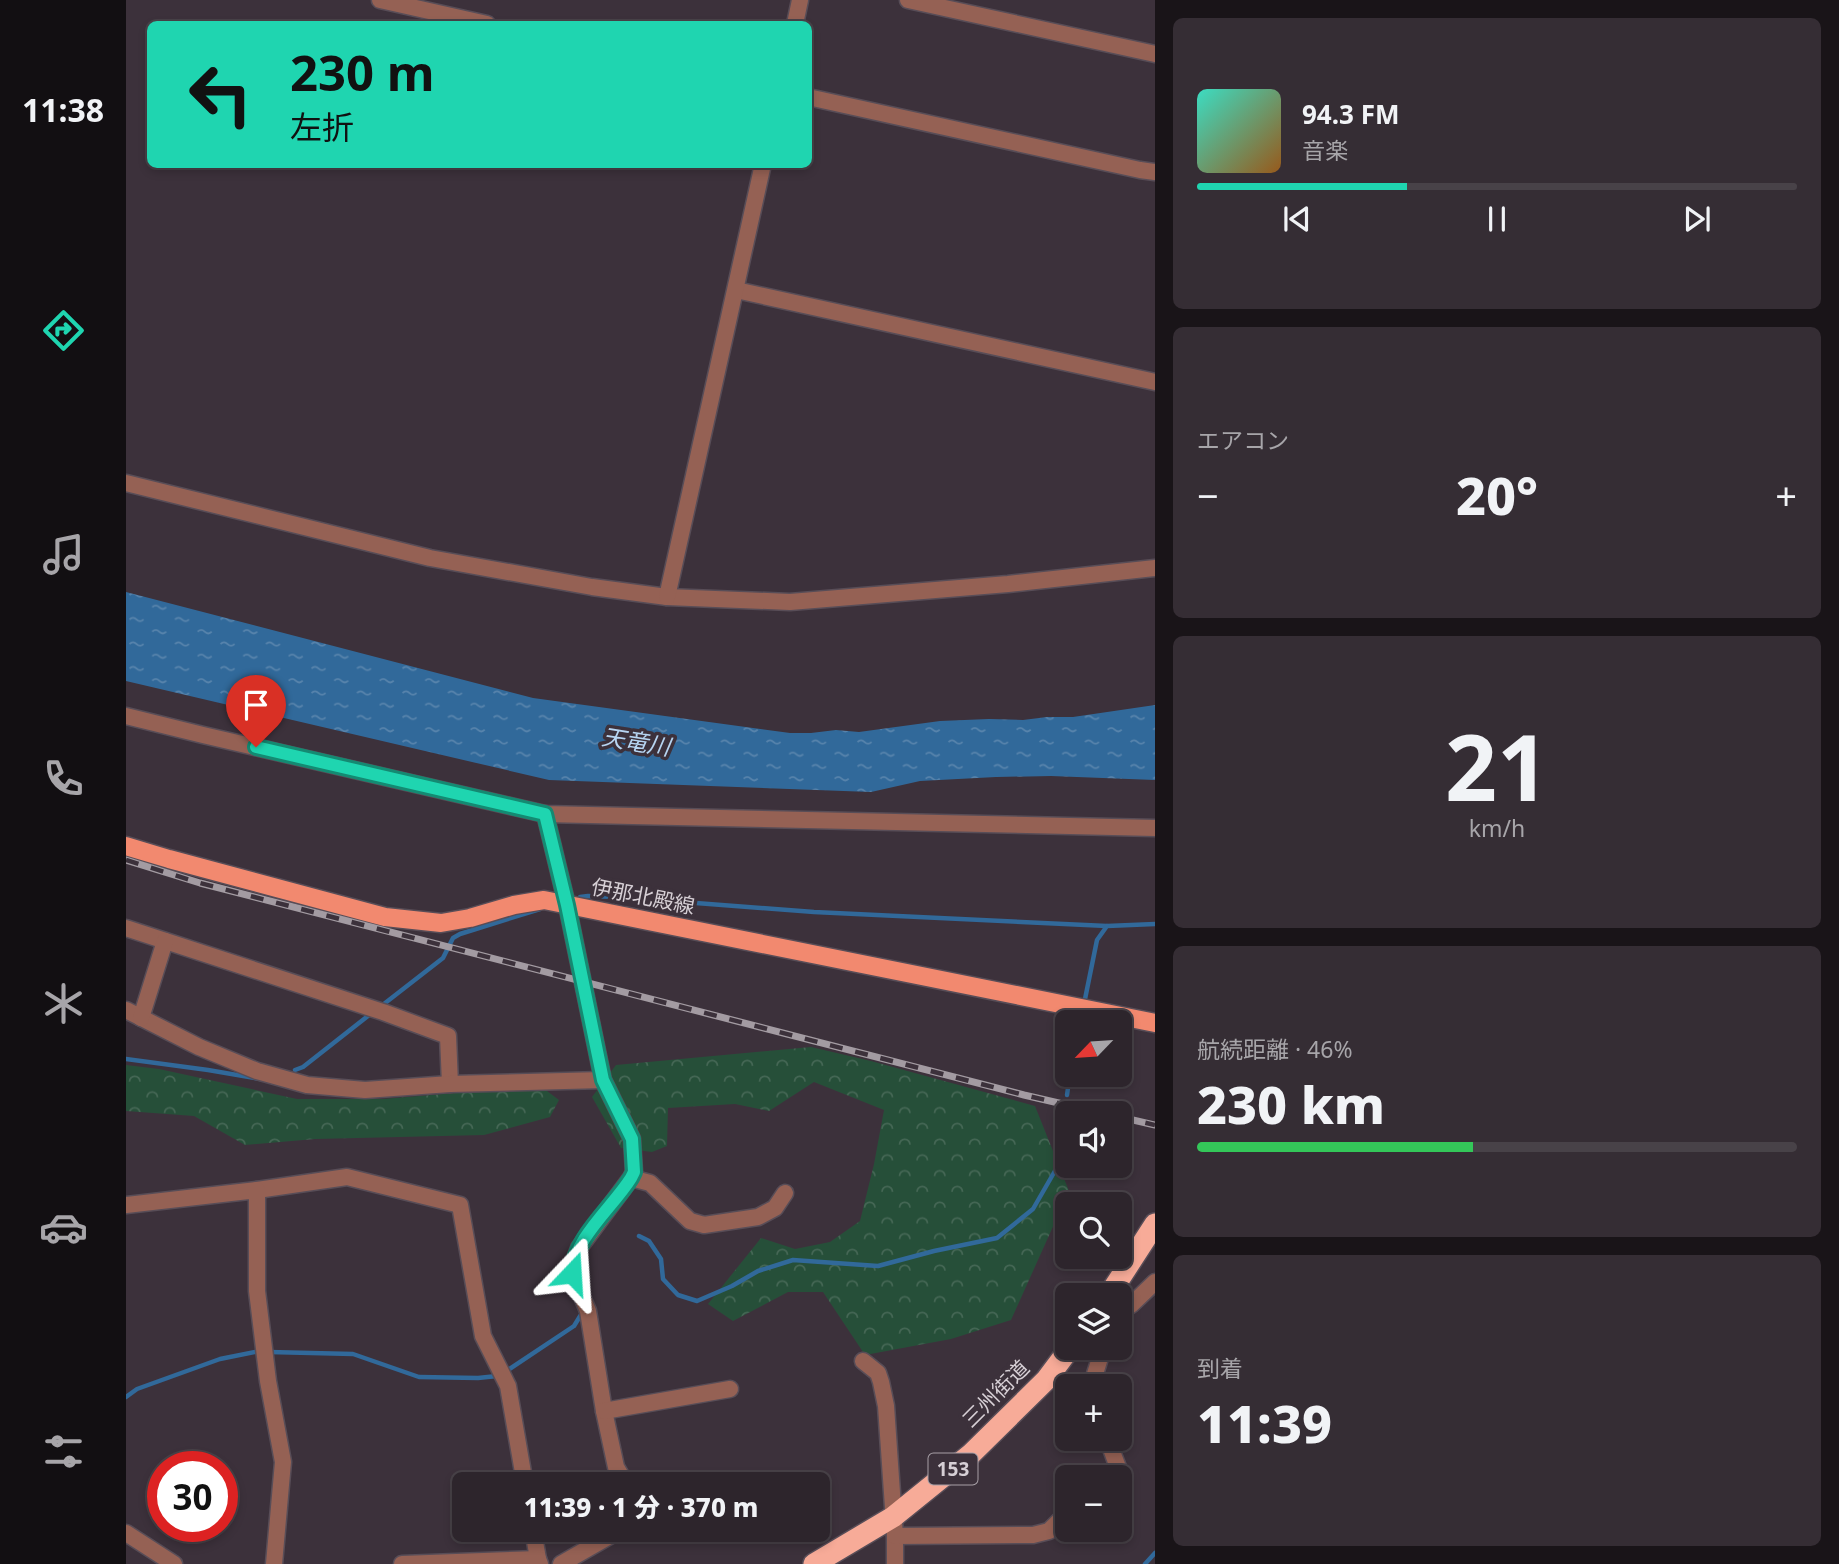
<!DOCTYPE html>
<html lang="ja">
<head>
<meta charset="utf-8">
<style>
  :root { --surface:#2d252c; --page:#352d34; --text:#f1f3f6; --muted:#a7a5a9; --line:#484248; --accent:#1fd5b0 }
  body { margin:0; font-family:"Noto Sans","Noto Sans JP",sans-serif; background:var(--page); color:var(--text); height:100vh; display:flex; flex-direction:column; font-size:26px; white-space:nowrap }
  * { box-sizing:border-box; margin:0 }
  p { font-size:23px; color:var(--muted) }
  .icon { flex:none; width:38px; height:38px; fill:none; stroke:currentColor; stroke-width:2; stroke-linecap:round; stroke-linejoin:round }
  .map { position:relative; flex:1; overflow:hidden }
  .details { display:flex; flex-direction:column; gap:18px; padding:18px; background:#191418; width:684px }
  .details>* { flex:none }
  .top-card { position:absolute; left:21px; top:21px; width:665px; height:147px; border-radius:10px; box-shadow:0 4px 10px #0003,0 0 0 2px var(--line); background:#1fd5b0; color:#111; overflow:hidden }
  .needle { width:46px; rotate:245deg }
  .tools { position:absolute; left:929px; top:1010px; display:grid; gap:14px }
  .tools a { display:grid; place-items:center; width:77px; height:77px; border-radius:10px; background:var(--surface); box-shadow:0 4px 10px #0003,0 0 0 2px var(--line); font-size:35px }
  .speed { position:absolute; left:21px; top:1451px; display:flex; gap:14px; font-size:35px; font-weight:700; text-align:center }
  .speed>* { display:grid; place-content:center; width:91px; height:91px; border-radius:50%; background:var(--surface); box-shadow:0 4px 10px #0003,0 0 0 2px var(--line); line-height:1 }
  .speed .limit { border:10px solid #d22; background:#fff; color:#111 }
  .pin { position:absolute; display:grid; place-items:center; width:60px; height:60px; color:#fff; margin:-72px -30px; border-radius:50% 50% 50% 0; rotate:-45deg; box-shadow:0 0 7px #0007 }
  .pin .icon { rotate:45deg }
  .me { position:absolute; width:77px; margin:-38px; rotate:20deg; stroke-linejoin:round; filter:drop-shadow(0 0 5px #0008) }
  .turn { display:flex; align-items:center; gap:24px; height:147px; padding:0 28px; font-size:32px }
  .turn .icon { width:91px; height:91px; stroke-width:2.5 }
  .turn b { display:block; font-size:49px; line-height:60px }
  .big { font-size:52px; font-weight:800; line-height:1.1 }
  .details .tile { flex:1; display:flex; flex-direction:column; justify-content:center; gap:10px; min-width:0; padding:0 24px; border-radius:10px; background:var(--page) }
  .details .dial { align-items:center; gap:0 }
  .dial b { font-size:91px; line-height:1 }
  .song { display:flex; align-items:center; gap:21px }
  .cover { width:84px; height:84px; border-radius:10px; background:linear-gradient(135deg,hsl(170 70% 55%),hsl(30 70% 35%)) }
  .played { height:7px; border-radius:4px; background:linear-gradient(90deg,var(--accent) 35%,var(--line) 35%) }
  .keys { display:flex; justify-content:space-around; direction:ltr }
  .heat { display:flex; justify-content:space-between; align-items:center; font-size:38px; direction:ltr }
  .charge { height:10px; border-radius:5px; background:linear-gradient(90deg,#34c759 46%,var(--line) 0) }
  .trip { position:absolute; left:326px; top:1472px; width:378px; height:70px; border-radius:10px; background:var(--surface); box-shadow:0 4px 10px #0003,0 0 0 2px var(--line); font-weight:800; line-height:70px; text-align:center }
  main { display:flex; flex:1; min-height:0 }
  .tabs { display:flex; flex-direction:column; width:126px; justify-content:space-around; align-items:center; background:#120f12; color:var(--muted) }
  .tabs .icon { width:49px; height:49px }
  .tabs .active { color:var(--accent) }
  .tabs b { font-size:32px; color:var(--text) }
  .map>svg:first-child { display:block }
  .forest { fill:url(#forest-crowns) }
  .water { fill:url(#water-ripples) }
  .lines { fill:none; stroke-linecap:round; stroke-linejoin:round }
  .stream { stroke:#31699a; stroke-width:4.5 }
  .minor-casing { stroke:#584d57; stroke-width:19 }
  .major-casing { stroke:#584d57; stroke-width:21 }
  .highway-casing { stroke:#584d57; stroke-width:24 }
  .minor { stroke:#956154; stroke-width:16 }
  .major { stroke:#f2896f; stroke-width:18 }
  .highway { stroke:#f7ab98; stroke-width:21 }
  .rail-casing { stroke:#a39ba2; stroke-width:7 }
  .rail { stroke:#3c313b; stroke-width:4.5; stroke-dasharray:13; stroke-linecap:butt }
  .route-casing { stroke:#148a72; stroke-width:18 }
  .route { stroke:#1fd5b0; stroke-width:12 }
  .labels { text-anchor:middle; stroke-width:7; stroke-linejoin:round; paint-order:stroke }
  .shield { fill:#3c313b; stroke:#a8a0a7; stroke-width:2 }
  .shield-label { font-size:19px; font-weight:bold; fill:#d6cfd5 }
  .street-label { font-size:21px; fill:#d6cfd5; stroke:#3c313b }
  .water-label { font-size:23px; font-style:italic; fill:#b7d5f2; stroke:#3c313b }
</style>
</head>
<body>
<main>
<nav class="tabs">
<b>11:38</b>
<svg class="icon active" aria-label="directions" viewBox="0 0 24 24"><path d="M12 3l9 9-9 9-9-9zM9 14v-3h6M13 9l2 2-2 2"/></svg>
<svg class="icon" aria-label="music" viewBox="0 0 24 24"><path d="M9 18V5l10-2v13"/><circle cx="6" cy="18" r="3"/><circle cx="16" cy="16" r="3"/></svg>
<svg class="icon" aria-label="phone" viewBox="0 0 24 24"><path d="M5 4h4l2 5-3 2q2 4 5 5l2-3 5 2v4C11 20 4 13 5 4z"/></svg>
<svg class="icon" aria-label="climate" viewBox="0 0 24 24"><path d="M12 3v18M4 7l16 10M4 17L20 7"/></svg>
<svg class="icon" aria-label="car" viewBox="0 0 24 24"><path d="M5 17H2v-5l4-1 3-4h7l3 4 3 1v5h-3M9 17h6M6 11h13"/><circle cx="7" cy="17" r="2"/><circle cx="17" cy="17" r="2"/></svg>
<svg class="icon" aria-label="filters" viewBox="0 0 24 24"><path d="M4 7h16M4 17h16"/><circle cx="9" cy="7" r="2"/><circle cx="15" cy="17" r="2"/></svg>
</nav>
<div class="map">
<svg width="1029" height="1564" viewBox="0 0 1029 1564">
  <defs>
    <pattern id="forest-crowns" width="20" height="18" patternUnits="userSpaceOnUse" patternTransform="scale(1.75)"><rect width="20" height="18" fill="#264f39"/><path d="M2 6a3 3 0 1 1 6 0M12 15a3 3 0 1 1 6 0" fill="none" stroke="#456755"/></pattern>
    <pattern id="water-ripples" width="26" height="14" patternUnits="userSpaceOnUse" patternTransform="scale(1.75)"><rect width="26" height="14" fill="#31699a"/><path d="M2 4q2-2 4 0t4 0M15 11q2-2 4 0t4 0" fill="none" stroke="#5884ac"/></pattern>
  </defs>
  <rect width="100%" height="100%" fill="#3c313b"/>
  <!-- forest -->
  <g class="forest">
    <path d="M685,1047L745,1061L909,1106L943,1191L885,1320L825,1339L739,1355L697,1292H662L607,1321L582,1304L635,1238L669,1249L704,1242L734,1221L748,1164L758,1110L688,1082L643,1111L609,1104L542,1108L541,1146L526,1152L495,1148L466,1097L490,1065Z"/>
    <path d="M0,1065L33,1069L171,1099H257L354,1091L401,1076L433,1100L424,1117L358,1135L189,1139L119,1145L68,1116L0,1111Z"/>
  </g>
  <!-- water -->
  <path class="water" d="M0,592L407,698L664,733H685L710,730L733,732L814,721L863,719L897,720L921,717H947L1029,705V780L925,776L870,777L794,781L745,792L423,780L0,681Z"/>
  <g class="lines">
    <!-- stream -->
    <g class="stream">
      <path d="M454,897L462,896L492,897L688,912L981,926"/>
      <path d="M958,1004L971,940L981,926L1029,924"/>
      <path d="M254,1007L317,958L327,938L334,934L414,909"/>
      <path d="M0,1059L82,1070L134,1079"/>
      <path d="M169,1070L177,1067L247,1012"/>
      <path d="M941,1095L944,1074"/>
      <path d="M513,1236L523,1241L535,1259L537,1279L552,1295L571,1301L606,1286L632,1271L667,1260L752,1266L808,1251L871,1238L907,1209L937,1157L940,1114"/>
      <path d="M143,1352L227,1354L293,1377L352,1378L371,1376"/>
      <path d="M379,1372L448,1326L456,1313L455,1312"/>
      <path d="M0,1397L11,1389L94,1359L134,1351"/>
      <path d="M1019,1564L1029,1553"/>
    </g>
    <defs>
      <g id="minor">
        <path d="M254,0L361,24"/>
        <path d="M782,0L1029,54"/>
        <path d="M669,24L674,0"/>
        <path d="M682,97L1014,170L1029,172"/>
        <path d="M610,290L1029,382"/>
        <path d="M0,483L304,558L466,587L541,597L664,602L882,584L1029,568"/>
        <path d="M541,597L637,164"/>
        <path d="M0,716L77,735L419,814L1029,828"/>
        <path d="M419,814L441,905L477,1080L506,1139L508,1172L505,1178L453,1248L447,1264L446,1273L462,1311L478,1411L490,1467L500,1484"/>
        <path d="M0,928L257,1012L322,1036L324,1084"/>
        <path d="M0,1010L73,1047L131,1071L181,1085L239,1090L324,1084L477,1080"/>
        <path d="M15,1018L39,941"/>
        <path d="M505,1178L524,1183L564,1221L578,1225L632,1217L649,1208L659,1193"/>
        <path d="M131,1190L221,1177L334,1205L357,1336L382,1386L399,1484"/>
        <path d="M0,1205L131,1190V1291L142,1381L157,1462L148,1564"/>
        <path d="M994,1300L1005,1305L1029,1282"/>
        <path d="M737,1361L752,1373L755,1382L760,1406L769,1536V1564"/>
        <path d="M970,1386L969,1374L977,1348"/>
        <path d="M478,1411L604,1389"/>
        <path d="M981,1438L996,1478L994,1479"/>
        <path d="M407,1530L412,1559"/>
        <path d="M0,1533L48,1564"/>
        <path d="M769,1536L907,1535L923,1531L942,1512"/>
        <path d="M276,1564L412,1559L414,1564"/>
        <path d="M435,1564L494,1530"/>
      </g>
      <path id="major" d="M0,846L43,859L259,917L315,923L344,918L388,905L418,900L1029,1023"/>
      <g id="highway">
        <path d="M983,1295L1029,1224"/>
        <path d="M688,1564L767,1517L845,1454L920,1380L944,1348"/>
      </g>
    </defs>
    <!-- minor casing -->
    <use href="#minor" class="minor-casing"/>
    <!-- major casing -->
    <use href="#major" class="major-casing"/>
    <!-- highway casing -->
    <use href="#highway" class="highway-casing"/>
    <!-- minor -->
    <use href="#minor" class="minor"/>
    <!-- major -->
    <use href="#major" class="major"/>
    <!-- highway -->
    <use href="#highway" class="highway"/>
    <defs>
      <g id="rail">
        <path d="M0,860L74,883L898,1095L976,1113"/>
        <path d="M994,1117L1029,1125"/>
      </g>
    </defs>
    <!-- rail casing -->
    <use href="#rail" class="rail-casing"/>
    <!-- rail -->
    <use href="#rail" class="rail"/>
  </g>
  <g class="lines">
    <defs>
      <path id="route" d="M130,747L419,814L441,905L477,1080L506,1139L508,1172L505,1178C487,1207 448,1238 446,1273"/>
    </defs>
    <!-- route casing -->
    <use href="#route" class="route-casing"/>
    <!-- route -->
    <use href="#route" class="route"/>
  </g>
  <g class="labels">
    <!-- shield labels -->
    <rect class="shield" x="802.5" y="1453.5" width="49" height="31" rx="5"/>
    <g class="shield-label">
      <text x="827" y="1476">153</text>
    </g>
    <!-- street labels -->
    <g class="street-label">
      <text transform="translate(517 897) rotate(11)" y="7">伊那北殿線</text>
      <text transform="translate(870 1394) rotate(-45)" y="7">三州街道</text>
    </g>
    <!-- water labels -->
    <g class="water-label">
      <text transform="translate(510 742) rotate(9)" y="8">天竜川</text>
    </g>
  </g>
</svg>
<div class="tools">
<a><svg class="needle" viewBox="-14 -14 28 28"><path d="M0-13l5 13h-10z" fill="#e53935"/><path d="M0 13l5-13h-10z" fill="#a7a5a9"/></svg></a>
<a><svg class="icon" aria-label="sound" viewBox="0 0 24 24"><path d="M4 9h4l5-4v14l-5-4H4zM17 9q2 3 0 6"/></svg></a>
<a><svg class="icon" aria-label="search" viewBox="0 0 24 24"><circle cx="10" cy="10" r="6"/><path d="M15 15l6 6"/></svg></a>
<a><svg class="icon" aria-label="layers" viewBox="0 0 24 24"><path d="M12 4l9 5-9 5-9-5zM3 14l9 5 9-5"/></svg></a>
<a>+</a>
<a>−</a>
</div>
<div class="speed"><div class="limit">30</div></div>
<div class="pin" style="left:130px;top:747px;background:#d93025"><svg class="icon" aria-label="arrive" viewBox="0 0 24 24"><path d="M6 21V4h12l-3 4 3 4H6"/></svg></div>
<svg class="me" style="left:446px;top:1273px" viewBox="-20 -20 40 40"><path d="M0-17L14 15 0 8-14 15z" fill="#1fd5b0" stroke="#fff" stroke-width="4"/></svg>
<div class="trip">11:39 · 1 分 · 370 m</div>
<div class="top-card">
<div class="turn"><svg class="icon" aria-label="left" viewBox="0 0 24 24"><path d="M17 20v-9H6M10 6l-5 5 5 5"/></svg><div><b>230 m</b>左折</div></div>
</div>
</div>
<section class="details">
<div class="tile">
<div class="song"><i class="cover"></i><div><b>94.3 FM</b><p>音楽</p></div></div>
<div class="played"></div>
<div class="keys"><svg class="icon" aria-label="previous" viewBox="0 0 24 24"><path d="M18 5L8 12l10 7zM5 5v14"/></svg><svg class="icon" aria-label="pause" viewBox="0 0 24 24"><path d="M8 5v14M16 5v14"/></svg><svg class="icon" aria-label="next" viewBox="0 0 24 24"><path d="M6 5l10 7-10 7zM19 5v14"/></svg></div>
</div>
<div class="tile"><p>エアコン</p>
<div class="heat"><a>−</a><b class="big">20°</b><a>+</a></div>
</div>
<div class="tile dial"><b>21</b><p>km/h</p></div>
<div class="tile"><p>航続距離 · 46%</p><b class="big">230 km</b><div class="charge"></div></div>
<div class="tile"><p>到着</p><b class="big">11:39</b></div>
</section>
</main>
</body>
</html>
